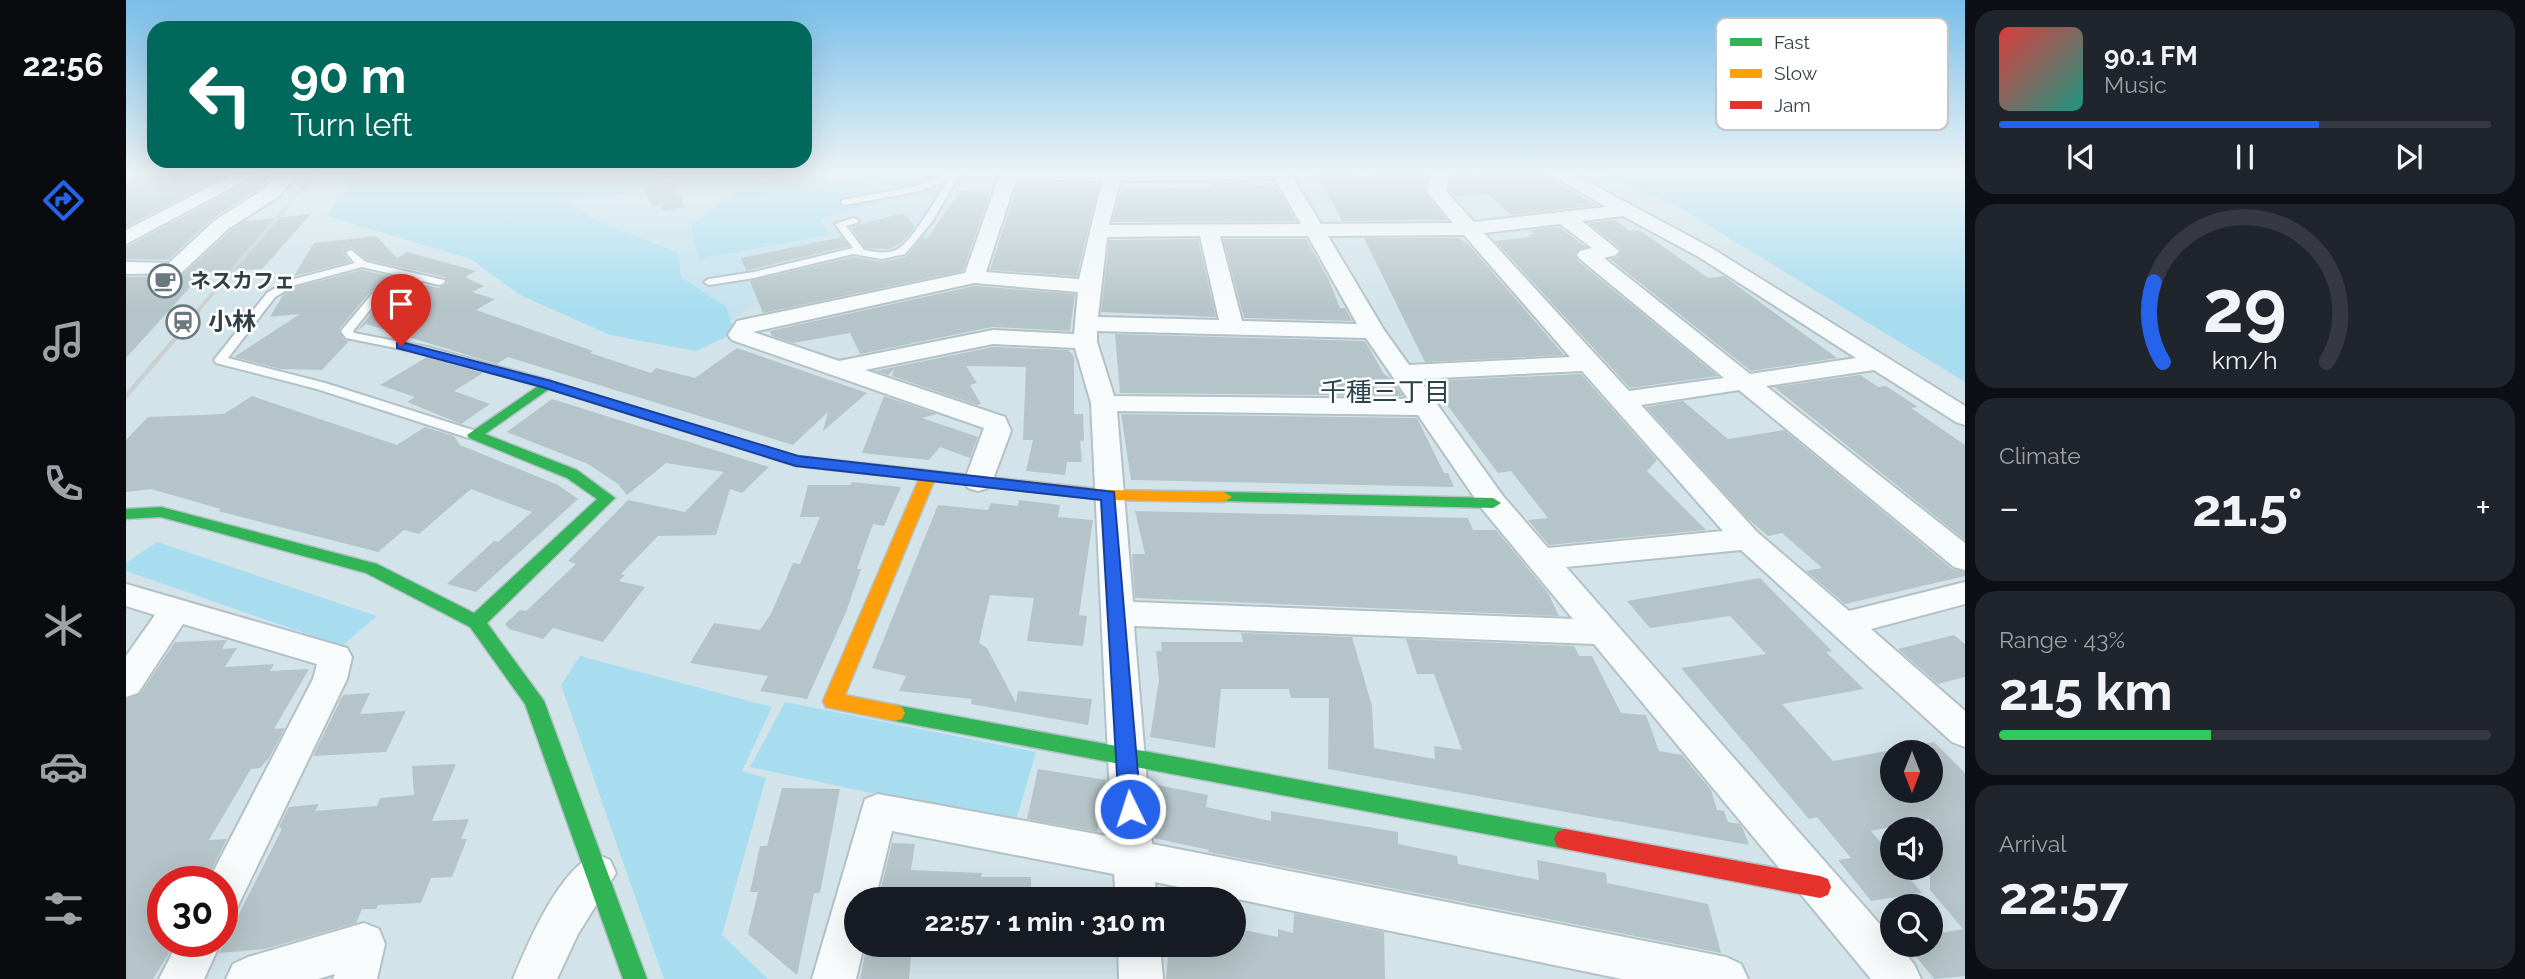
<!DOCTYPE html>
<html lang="en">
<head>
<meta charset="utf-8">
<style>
  :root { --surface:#171b24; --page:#20242c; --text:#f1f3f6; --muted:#9ea1a6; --line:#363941; --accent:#2563eb }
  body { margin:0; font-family:Raleway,"Noto Sans JP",sans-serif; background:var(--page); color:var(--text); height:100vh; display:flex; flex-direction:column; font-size:26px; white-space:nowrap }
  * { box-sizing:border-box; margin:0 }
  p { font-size:23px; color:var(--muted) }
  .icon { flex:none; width:38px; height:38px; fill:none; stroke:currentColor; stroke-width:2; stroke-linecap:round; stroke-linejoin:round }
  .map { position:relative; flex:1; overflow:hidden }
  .panel { display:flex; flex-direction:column; gap:10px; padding:10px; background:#0d0f14; width:560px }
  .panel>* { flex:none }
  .hud { position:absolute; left:21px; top:21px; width:665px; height:147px; border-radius:21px; box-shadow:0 7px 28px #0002; background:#00695c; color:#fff; overflow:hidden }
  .needle { width:46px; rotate:180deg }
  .fabs { position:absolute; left:1754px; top:740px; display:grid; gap:14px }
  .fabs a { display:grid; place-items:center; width:63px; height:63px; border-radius:50%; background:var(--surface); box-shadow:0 7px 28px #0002; font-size:35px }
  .speed { position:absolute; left:21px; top:866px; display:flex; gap:14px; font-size:35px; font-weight:700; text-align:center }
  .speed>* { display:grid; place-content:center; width:91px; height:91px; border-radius:50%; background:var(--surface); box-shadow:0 7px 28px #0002; line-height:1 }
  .speed .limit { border:10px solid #d22; background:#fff; color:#111 }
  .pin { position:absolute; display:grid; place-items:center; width:60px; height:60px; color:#fff; margin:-72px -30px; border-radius:50% 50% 50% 0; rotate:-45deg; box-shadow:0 0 7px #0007 }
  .pin .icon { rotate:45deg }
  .me { position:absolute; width:77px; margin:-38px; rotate:356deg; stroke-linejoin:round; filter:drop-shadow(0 0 5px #0008) }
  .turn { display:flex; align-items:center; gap:24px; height:147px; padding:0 28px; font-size:32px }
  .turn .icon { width:91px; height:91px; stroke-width:2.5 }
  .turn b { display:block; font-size:49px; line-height:60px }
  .big { font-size:52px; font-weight:700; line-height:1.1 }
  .panel .tile { flex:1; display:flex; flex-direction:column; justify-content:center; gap:10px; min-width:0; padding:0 24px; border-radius:21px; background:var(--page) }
  .panel .dial { align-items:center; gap:0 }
  .dial svg { height:182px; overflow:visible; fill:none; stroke:var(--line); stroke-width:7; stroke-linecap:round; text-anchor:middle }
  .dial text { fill:var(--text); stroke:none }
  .song { display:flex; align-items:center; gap:21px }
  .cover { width:84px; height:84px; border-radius:10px; background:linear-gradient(135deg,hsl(0 70% 55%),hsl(170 70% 35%)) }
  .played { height:7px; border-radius:4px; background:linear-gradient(90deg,var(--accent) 65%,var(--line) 65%) }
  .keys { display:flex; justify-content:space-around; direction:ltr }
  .heat { display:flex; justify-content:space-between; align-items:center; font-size:38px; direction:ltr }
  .charge { height:10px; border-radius:5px; background:linear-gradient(90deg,#34c759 43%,var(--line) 0) }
  .trip { position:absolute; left:718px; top:887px; width:402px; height:70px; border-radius:35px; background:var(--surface); box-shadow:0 7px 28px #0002; font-weight:700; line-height:70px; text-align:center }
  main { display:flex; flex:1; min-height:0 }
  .dock { display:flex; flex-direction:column; width:126px; justify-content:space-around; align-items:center; background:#090b0e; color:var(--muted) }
  .dock .icon { width:49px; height:49px }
  .dock .on { color:var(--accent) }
  .dock b { font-size:32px; color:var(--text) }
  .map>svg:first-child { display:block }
  .built { fill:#c4e2ee }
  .green { fill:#a8ddf0 }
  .building { fill:#b5c4c8; fill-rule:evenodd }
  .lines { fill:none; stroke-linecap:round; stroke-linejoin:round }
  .lane-casing { stroke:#b3c1c6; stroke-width:4 }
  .street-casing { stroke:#b3c1c6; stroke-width:4 }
  .fast-casing { stroke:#b3c1c6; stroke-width:3 }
  .slow-casing { stroke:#b3c1c6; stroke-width:3 }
  .jam-casing { stroke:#b3c1c6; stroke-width:3 }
  .lane { fill:#f8fbfc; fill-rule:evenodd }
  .street { fill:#f8fbfc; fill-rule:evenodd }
  .fast { fill:#30b455; fill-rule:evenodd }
  .slow { fill:#ff9f0a; fill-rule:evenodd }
  .jam { fill:#e5322d; fill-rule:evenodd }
  .rail-far1 { stroke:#cad0d1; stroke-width:3.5 }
  .rail { stroke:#cad0d1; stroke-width:4.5 }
  .route { fill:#2563eb; stroke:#184099; stroke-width:2 }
  .labels { text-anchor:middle; stroke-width:5; stroke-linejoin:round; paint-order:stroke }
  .far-poi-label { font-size:21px; font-weight:bold; fill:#323f44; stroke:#fff; text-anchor:start }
  .poi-label { font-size:24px; font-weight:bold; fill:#323f44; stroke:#fff; text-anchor:start }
  .neighbourhood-label { font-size:26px; fill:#28444e; stroke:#fff }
  .key { fill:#fff; stroke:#c2c5c7; stroke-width:2 }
  .key-label { font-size:19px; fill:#323f44 }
</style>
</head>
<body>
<main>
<nav class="dock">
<b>22:56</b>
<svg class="icon on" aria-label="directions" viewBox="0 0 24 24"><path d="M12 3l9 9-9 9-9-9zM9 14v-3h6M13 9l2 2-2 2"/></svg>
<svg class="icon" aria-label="music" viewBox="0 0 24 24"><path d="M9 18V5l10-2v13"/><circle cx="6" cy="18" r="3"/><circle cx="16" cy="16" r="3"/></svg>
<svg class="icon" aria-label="phone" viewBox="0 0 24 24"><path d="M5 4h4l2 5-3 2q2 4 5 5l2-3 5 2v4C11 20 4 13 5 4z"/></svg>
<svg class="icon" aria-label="climate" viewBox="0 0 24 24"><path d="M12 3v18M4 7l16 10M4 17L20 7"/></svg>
<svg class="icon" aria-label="car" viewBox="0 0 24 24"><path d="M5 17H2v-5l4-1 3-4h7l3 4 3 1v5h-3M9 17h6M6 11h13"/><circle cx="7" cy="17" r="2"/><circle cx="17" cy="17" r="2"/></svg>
<svg class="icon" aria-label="filters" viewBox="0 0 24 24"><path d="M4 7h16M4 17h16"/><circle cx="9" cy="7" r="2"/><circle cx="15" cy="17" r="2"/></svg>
</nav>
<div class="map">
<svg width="1839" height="979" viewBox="0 0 1839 979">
  <rect width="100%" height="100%" fill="#d2e4ea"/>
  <!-- built -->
  <path class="built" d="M241,171H839L786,262L658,284L605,320Z"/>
  <!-- green -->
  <g class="green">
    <path d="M233,171H534L531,178L506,191L444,202L468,220L552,253L555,277L600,307L609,333L570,351L484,335L394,295L345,259L200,216Z"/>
    <path d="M715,171H810L803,181L777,189Z"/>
    <path d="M1475,171H1839V382L1554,208Z"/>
    <path d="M685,174L737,186L761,197L754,202L693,219L704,235L572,259L565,226C611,189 625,179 685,174Z"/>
    <path d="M31,542L251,616L216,646L0,571V563Z"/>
    <path d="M454,656L646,707L616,771L640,778L596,935L642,979H538L435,685Z"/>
    <path d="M659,702L910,752L889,824L624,767Z"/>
  </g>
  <!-- building -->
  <g class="building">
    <path d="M0,171H108L0,227Z"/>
    <path d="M1189,171L1244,177L1248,171H1303L1299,194L1321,220L1216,221Z"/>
    <path d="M1327,171L1351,176L1370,171H1411L1470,205L1386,215L1363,195L1329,197L1323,190Z"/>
    <path d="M137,174L147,175L131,188H134L86,219L42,260L0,259V247Z"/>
    <path d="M547,182L559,207L537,211L534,205L526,207L517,187Z"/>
    <path d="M892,182L973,184L951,276L864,270Z"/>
    <path d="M1084,182L1150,186L1170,221L986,222L995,189L1086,188Z"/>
    <path d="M834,191L864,194L837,271L637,313L624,281L727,257L756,262L780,257L797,236L800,240Z"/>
    <path d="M777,213L789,227L776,242L764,249L739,248L725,227Z"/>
    <path d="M185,214L136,269L78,272L0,358V277L55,276L104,231L123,218L120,221Z"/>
    <path d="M1489,220L1504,231L1513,230L1582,278L1598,276L1711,358L1625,371L1484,259L1492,257L1495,249L1462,223Z"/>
    <path d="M1433,227L1460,247L1449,253L1452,261L1592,376L1504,388L1369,241L1405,237L1402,235L1409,234L1404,230Z"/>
    <path d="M250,236L271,258L281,252L350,271L339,277L358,286L346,292L369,299L350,310L467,351L464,353L525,373L530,368L569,378L611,348L741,393L697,431L702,412L667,445L382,357L371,364L240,324L231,331L257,298L249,290L244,292L213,329L218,340L223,341L196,370L154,369L108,357L174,314L144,317L157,295L170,287L236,270L313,288L322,283L319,277L241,260L225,247L217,253L224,262L168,276L188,243Z"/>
    <path d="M716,237L723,246L627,269L620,271L615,258Z"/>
    <path d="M1238,238H1332L1342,244L1438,355L1299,362Z"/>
    <path d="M1072,239L1090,317L975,312L983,240Z"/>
    <path d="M1097,239H1180L1202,278L1214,308H1219L1226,321L1118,318Z"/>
    <path d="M848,286L949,294L944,331L866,327L734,354L724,333L667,343L646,336L644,331Z"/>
    <path d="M989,334L1239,341L1258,374L1264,378L1277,396L994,393Z"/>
    <path d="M867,347L942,350L948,356V414H957L958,441H954L956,462H941L939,475L900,471L907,440H897L900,367L840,366L851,383L844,385L855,404L851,405L766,376L768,370L762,375L749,371Z"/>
    <path d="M301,357L357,373L328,391L364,404L335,424L281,402L289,397L254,385Z"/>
    <path d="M1455,374L1531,460L1521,471L1580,530L1423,545L1402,520L1422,518L1385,471L1372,473L1303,381Z"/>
    <path d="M1734,375L1752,387L1760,386L1792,407L1785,408L1839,445V540L1648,387Z"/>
    <path d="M126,396L271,445L299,427L328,436L334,445L432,485L452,499L350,592L321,584L368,541L372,542L406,512L345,489L293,534L278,530L252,552L92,511L95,509L25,489L0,492V440L22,417L98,414Z"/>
    <path d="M758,396L811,414L796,418L852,437L844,458L814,447L803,460L736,453Z"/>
    <path d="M426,399L643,467L616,493L604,489L590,535L532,536L495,574L499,575L493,581L519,587L477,642L427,628L417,639L383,629L379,624L394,610L400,611L450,564L442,561L502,500L559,512L598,472L540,463L501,495L492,484L462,464L381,432Z"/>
    <path d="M1557,401L1602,439L1658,430L1826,569L1839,572V576L1719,604L1680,571L1696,568L1656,533L1642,536L1621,518L1520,407Z"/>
    <path d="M995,414L1291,418L1318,473H1322L1328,487L1005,480Z"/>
    <path d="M726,482L775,487L758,526L747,524L731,569H735L720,612L681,699L634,691L642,676L564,663L588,623L634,630L645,614L667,563L674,564L694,517H674L682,485H724Z"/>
    <path d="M893,500L934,505L932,517L967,520L953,615L961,616L957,646L901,641L908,598L864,595L853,643L861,648L890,703L892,691L966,699L962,725L845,704L846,699L773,691L780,676L746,668L812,505L862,510L865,503L892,506Z"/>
    <path d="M1009,511L1342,518L1347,530H1370L1422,593L1433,616L1009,598L1006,554H1019Z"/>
    <path d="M1634,578L1706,651L1700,652L1738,689L1656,704L1707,761L1808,742L1839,773V976L1808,979L1781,945H1804V935L1837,929L1804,890V819L1745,831L1766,856V868H1775L1796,893L1745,901L1712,860L1725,858L1691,817L1683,819L1555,668L1640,654L1604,616L1524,628L1501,601ZM1766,752H1804V791H1766Z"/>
    <path d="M1115,633L1226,637L1246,706L1248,748L1309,759L1308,746L1336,750L1308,674H1291L1280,639L1448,646L1453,656H1466L1495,713L1520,715L1533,751L1556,755L1585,790L1591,810L1598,811L1602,822L1614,824L1617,829L1623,845L1202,769L1203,698H1165L1163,689H1095L1089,748L1024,737L1033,680L1030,651H1036L1035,642H1117Z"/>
    <path d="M1828,635L1839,644V677L1812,684L1772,649Z"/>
    <path d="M101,640L96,649L111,648L99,667L148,664L144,671L183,669L148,729L159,728L143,758L134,768L125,769L83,840L101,839L85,871L78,880L37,882V942H49L42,955L27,979H0V699L14,694L49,642Z"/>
    <path d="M244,693L234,714L280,711L260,752L187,756L217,695Z"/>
    <path d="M330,764L306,821L343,819L335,839H341L326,877L305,878L295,903L252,905L250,909H236L230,923L139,949L93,953L156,829L153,827L163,807L193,804L189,811L251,806L254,798L288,795L286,766Z"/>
    <path d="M912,769L980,780L971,832L901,819Z"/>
    <path d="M1031,785L1082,795L1080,807L1145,821V811L1272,832V844L1331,856L1332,864L1413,880L1411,860L1480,873L1481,883L1582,904L1595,953L1082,852L1083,850L1028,838L1026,811Z"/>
    <path d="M656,788L714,789L694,893H688L671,975L622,934L632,892H624L634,846H641Z"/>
    <path d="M766,843L789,844L785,870L856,873L855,877H905V900H752Z"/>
    <path d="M1168,913L1258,932L1259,979H1040L1043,945H1108V928L1152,937V929L1167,933Z"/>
    <path d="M739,954H785L783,979H734Z"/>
  </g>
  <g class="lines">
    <defs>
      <g id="lane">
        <path d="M827,171H836L805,223L779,254L756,259L727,254L628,278L583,285L578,282L583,279L628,272L727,248L709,224L728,218L733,221L731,223L720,226L738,250C749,252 762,255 772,249C788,239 811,197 822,180L794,191L719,205L716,204V200L792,186Z"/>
        <path d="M225,250L240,262L318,280L319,282L314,285L236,267L169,285L149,297L102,358L199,383L353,432L355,435L353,438H343L191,389L90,363L88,360L141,293L161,281L229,263L220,253Z"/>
        <path d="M250,293L255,296L227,331L228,333L301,347L425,381L427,384L421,388L300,354L220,338L215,331L246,294Z"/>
      </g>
      <g id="street">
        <path d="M114,171H137L0,244V230Z"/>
        <path d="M154,171H173L152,197L102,229L55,273L0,274V262L43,263L88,221L138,189Z"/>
        <path d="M875,171H1163L1195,224L1327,223L1301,192L1306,171H1324L1320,191L1348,222L1480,207L1419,171H1442L1587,249L1839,406V425L1830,422L1748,370L1640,386L1839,543V570L1828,567L1613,390L1515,405L1631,532L1723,611L1839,582V604L1745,629L1839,711V747L1826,742L1615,550L1440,567L1766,938V945H1772L1788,964L1795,979H1745L1468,644L1008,626L1026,844L1600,957L1615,964L1622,979H1496L1029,882L1030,900H990L988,874L766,831L749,900H730V945H738L730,979H686L739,799L752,794L986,837L965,403L949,348L867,344L739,370L879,417L885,431L866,482L862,488L852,491L842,488L838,482L858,428L606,340L602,335L611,321L839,273ZM890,179L976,181L953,279L860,272ZM1149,179L1175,224L983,225L994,181ZM1497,216L1573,257L1730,358L1624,374L1478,258L1490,255L1493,251L1456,221ZM1434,224L1466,248L1454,251L1451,255L1454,259L1598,378L1503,391L1358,233ZM1338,235L1444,357L1283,365L1258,330L1202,236ZM1074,236L1093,320L972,317L981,237ZM1094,236H1182L1231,324L1116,321ZM848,283L952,292L948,334L867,330L713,361L627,332ZM971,331L1240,338L1282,399L988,396L971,342ZM1456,371L1597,531L1422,548L1377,496L1293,379ZM991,411L1292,415L1357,510L1447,619L1007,602Z"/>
        <path d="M0,584L221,648L226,657L221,679L110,910L96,915V882H82L187,679L191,664L57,624L12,693L0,697V656L29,615L0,606Z"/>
        <path d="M470,854L484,860L490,873L452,934L431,979H387C402,943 433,869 470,854Z"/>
        <path d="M238,923L253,929L259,944L251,979H207L209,974L192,979H100L107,964L122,957Z"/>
        <path d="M52,942H95L78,979H33Z"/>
        <path d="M992,945H1034L1037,979H993Z"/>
      </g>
      <g id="fast">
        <path d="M421,380L671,456L790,469L798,474L790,479L670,466L423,389L359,434L451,470L489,498L361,623L418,701L521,979H497L399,704L344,627L240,573L35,517L0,519V509L35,507L251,564L348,613L471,499L441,478L343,438L341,435Z"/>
        <path d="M1098,492L1367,498L1375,503L1367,508L1092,501L1090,497L1092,493Z"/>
        <path d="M769,705L1439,829L1447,832L1450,839L1447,846L1439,849L769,721L762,719L759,713L762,707Z"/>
      </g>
      <path id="slow" d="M790,469L982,490L1098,492L1106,497L1098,502L982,500L808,481L719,695L769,705L776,707L779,713L776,719L769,721L700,707L697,701L793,479L785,478L782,474Z"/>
      <path id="jam" d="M1439,829L1694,876L1702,879L1705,887L1702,895L1694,898L1439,849L1431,846L1428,839L1431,832Z"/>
    </defs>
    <!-- lane casing -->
    <use href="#lane" class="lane-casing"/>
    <!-- street casing -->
    <use href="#street" class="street-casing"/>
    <!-- fast casing -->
    <use href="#fast" class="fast-casing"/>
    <!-- slow casing -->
    <use href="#slow" class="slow-casing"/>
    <!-- jam casing -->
    <use href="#jam" class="jam-casing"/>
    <!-- lane -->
    <use href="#lane" class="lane"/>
    <!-- street -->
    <use href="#street" class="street"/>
    <!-- fast -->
    <use href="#fast" class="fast"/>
    <!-- slow -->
    <use href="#slow" class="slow"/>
    <!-- jam -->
    <use href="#jam" class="jam"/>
    <!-- rail-far1 -->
    <path class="rail-far1" d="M70,313L191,171"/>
    <!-- rail -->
    <path class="rail" d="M0,396L72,312"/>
  </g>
  <!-- sky -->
  <linearGradient id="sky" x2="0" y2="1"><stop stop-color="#79bee9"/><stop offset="0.56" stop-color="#ebf3f6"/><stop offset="1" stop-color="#ebf3f6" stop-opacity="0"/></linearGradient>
  <rect width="1839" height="308" fill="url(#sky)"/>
  <!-- route -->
  <path class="route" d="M275,342L425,381L672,456L988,492L1015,809L1012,816L1004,818L997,816L993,809L975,500L670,466L416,387L271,348V343Z"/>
  <!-- icons -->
  <defs>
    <symbol id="cafe-ring" viewBox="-11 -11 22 22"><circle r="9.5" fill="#fff" stroke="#6a797e" stroke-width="1.5"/><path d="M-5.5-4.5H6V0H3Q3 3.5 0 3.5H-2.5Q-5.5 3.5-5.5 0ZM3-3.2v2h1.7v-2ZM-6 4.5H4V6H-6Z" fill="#6a797e"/></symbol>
    <symbol id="station-ring" viewBox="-11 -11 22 22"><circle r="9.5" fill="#fff" stroke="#6a797e" stroke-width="1.5"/><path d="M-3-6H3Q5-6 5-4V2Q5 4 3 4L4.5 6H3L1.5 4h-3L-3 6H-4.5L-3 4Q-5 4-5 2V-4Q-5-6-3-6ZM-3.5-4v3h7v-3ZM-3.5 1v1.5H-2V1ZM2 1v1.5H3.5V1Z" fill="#6a797e"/></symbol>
  </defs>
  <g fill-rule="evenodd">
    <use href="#cafe-ring" x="20" y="262" width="38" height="38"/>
    <use href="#station-ring" x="38" y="303" width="38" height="38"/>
  </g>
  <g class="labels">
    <!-- far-poi labels -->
    <g class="far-poi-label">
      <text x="64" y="288">ネスカフェ</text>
    </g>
    <!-- poi labels -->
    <g class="poi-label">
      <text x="82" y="330">小林</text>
    </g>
    <!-- neighbourhood labels -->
    <g class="neighbourhood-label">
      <text x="1259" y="401">千種三丁目</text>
    </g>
  </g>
  <!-- legend -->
  <rect x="1590" y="18" width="232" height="112" rx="10" class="key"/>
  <rect x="1604" y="38" width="32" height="8" fill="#30b455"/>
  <rect x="1604" y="69" width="32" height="9" fill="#ff9f0a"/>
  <rect x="1604" y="101" width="32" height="8" fill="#e5322d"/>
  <g class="key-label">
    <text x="1648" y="49">Fast</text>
    <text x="1648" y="80">Slow</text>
    <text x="1648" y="112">Jam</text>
  </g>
</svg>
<div class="fabs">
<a><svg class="needle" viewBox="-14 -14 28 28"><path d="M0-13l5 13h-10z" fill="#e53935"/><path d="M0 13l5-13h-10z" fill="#9ea1a6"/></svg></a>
<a><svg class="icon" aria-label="sound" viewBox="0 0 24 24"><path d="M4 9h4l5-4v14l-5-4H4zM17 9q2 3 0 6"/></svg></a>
<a><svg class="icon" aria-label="search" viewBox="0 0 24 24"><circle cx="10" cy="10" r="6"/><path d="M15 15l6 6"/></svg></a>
</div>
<div class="speed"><div class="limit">30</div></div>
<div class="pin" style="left:275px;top:346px;background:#d93025"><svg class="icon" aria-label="arrive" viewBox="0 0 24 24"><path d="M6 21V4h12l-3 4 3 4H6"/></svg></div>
<svg class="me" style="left:1004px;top:809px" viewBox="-20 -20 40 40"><circle r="17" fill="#2563eb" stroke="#fff" stroke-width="3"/><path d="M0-11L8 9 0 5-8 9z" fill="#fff"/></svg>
<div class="trip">22:57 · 1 min · 310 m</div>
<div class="hud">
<div class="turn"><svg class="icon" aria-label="left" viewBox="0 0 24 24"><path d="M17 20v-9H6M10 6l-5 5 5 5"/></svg><div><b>90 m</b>Turn left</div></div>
</div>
</div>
<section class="panel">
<div class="tile">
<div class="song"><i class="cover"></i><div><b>90.1 FM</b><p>Music</p></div></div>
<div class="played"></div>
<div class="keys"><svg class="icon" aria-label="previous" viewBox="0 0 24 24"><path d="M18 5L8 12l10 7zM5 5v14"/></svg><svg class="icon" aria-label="pause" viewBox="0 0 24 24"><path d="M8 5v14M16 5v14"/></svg><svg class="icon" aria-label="next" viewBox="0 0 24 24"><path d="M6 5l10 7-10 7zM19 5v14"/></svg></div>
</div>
<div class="tile dial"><svg viewBox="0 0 100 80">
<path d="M14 69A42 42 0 1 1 86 69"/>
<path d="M14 69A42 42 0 0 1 10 34" stroke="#2563eb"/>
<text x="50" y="56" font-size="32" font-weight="700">29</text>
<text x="50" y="72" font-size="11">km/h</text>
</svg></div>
<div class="tile"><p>Climate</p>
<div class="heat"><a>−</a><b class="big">21.5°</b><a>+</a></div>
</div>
<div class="tile"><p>Range · 43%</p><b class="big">215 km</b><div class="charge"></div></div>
<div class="tile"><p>Arrival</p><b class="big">22:57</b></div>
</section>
</main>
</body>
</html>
